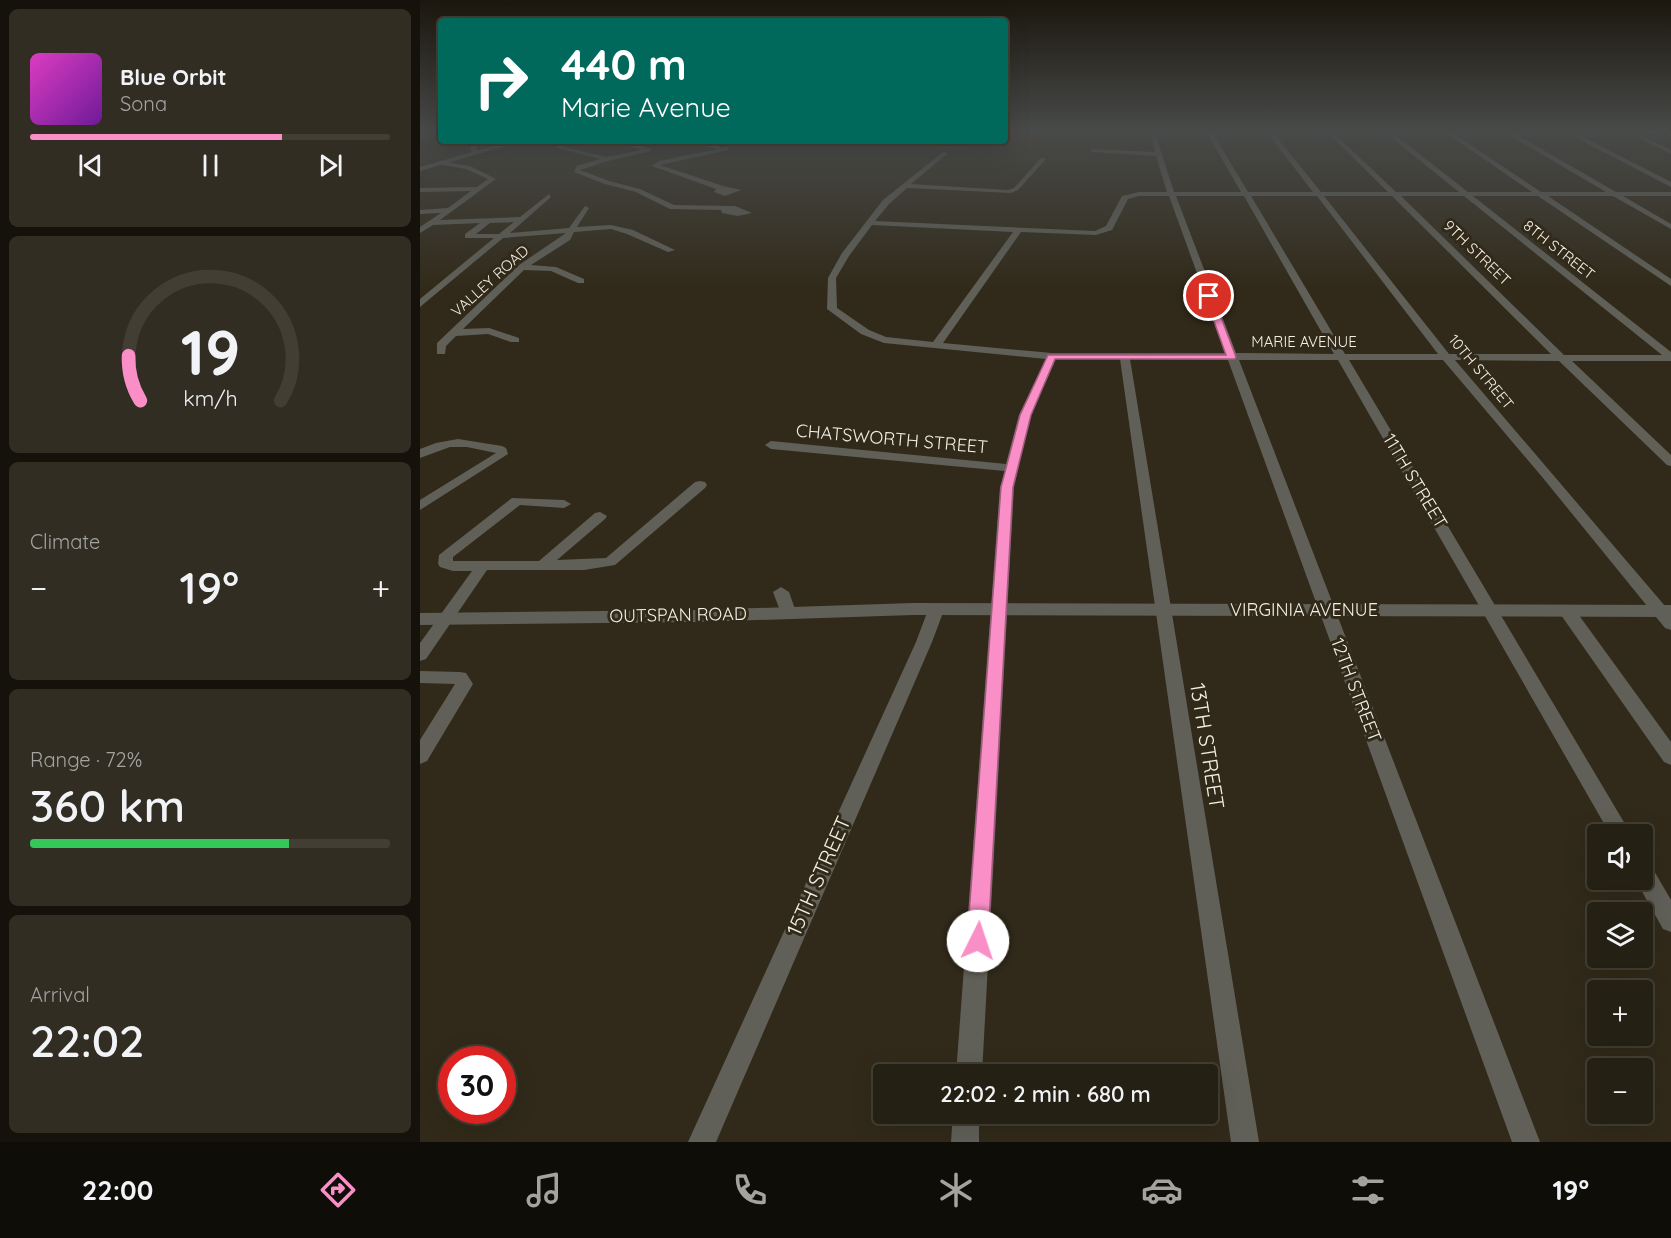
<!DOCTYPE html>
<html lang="en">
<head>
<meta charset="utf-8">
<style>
  :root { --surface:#252014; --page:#312d22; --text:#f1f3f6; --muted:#a3a3a0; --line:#423e34; --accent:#fa8fc7 }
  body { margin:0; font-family:Quicksand,sans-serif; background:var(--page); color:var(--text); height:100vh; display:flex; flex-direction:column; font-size:22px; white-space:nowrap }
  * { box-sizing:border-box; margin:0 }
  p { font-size:20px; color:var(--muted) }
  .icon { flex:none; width:33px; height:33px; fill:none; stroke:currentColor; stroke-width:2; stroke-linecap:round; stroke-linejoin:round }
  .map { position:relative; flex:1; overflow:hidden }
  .sheet { display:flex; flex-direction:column; gap:9px; padding:9px; background:#14120b; width:420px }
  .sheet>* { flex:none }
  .banner { position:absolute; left:18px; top:18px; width:570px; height:126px; border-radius:6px; box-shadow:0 6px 24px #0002,0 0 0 2px var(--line); background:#00695c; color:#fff; overflow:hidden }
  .buttons { position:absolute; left:1167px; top:824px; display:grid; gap:12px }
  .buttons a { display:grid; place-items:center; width:66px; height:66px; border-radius:6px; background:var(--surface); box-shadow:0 6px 24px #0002,0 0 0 2px var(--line); font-size:30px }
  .speed { position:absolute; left:18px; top:1046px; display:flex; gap:12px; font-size:30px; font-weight:700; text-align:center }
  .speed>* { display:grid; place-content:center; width:78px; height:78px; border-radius:50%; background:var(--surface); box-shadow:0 6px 24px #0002,0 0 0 2px var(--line); line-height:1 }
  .speed .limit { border:9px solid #d22; background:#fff; color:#111 }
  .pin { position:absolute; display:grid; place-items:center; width:51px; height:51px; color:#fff; margin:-26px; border:3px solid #fff; border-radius:50%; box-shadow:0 2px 6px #0007 }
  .me { position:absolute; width:66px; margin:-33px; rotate:4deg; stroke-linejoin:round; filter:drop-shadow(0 0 4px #0008) }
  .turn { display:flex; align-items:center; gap:21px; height:126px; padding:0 24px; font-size:27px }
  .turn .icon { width:78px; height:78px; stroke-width:2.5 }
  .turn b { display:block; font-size:42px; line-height:51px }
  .big { font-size:45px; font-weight:600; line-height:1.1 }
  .sheet .tile { flex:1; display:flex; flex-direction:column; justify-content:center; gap:9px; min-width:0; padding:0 21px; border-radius:9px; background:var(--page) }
  .sheet .dial { align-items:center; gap:0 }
  .dial svg { height:156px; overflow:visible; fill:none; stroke:var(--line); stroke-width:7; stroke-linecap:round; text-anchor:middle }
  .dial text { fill:var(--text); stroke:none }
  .song { display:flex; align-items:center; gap:18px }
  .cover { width:72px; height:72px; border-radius:9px; background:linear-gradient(135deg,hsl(310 70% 55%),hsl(280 70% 35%)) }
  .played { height:6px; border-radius:3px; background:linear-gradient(90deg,var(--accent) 70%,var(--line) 70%) }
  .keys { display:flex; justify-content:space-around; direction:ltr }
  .heat { display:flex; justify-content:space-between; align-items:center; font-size:33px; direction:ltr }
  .charge { height:9px; border-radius:4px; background:linear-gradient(90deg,#34c759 72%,var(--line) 0) }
  .trip { position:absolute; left:453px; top:1064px; width:345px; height:60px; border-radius:6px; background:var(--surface); box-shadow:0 6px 24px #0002,0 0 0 2px var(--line); font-weight:600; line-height:60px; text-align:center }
  .tab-bar { display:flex; height:96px; justify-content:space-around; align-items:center; background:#0f0d08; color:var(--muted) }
  .tab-bar .icon { width:42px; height:42px }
  .tab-bar .selected { color:var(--accent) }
  .tab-bar b { font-size:27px; color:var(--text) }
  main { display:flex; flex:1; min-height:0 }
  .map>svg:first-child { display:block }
  .built { fill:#3d331c }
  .green { fill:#5d2806 }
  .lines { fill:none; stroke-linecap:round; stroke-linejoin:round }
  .minor { fill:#606058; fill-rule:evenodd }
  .tertiary { fill:#606058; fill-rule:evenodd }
  .secondary { fill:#7e7e71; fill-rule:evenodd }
  .route { fill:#fa8fc7; stroke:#a25d81; stroke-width:1.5 }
  .labels { text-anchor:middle; stroke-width:6; stroke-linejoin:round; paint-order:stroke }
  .far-street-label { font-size:15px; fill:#f3eee4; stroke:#312a1a }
  .street-label { font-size:18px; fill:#f3eee4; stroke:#312a1a }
  .near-street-label { font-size:21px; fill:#f3eee4; stroke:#312a1a }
</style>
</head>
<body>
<main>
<section class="sheet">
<div class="tile">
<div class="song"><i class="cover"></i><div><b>Blue Orbit</b><p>Sona</p></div></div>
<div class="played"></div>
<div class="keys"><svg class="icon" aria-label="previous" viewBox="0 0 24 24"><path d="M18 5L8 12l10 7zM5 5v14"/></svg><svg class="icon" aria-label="pause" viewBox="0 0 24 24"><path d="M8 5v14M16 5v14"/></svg><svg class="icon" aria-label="next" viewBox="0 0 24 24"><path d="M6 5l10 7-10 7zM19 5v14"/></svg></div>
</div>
<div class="tile dial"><svg viewBox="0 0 100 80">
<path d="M14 69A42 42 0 1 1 86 69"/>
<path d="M14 69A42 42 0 0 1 8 46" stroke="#fa8fc7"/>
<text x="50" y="56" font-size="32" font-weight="700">19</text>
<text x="50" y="72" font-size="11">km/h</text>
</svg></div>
<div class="tile"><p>Climate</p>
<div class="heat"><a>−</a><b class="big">19°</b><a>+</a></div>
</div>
<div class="tile"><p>Range · 72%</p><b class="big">360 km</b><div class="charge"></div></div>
<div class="tile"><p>Arrival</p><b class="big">22:02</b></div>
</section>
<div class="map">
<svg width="1251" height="1142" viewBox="0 0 1251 1142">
  <rect width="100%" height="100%" fill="#312a1a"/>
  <!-- built -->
  <path class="built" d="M585,129H651L661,139L526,148L464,141H585Z"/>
  <!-- green -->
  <path class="green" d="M585,129H610L620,141L528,146L474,141H585Z"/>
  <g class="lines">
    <!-- minor -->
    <g class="minor">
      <path d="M785,129L792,131H847L845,129L853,131H906L904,129L913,131H964L967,129L971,131H1238L1240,134L1220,135L1251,150V154L1213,135H1159L1251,182V187L1151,135H1097L1196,192H1251V196H1203L1251,224V229L1193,196H1128L1251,279V286L1118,196H1053L1251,352V361H1152L1251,455V466L1247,465L1139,361L1035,360L1251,613V630L1245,628L1123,478L1023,360H929L1211,834H1190L918,360H819L1120,1142H1092L808,360L710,359L839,1142H811L700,359H636L611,415L594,487L562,1074H536L580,487L585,471L351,449L345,445L351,441L586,464L599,415L626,359L464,343L441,334L407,309L408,278L422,253L463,200L523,152L528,153L491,184L588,190L594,188L621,158L626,159L598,190L591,193L487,188L469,204L455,221L675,231L686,226L702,196L719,192H747L736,156L672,152L670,149L735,152L731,134L746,131H786ZM746,135H788L821,192H754L736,136ZM794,135H849L893,192H828ZM855,135H910L968,192H901ZM916,135H968L1039,192H976ZM975,135H1029L1112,192H1048ZM1036,135H1089L1186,192H1121ZM719,196H749L806,353H632L523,343L601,232L676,235L692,230L708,199ZM756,196H824L914,354L816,353ZM831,196H897L1018,354H925ZM904,196H972L1131,354H1029ZM981,196H1044L1242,355H1144ZM452,225L593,232L513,342L466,337L449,330L417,308L416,278L429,256Z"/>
      <path d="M54,141H60L56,149L58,151L55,153L50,150Z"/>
      <path d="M146,141H153L144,147L187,157L221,150L193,141H203L231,149V151L188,161L160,170L189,181L220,189L254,205L315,206L332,213L318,216L302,213L301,210L250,209L216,192L185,184L154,172L157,166L180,159L137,148V146Z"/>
      <path d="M260,141H273L301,147L298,149Z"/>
      <path d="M307,147L309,150L240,165L303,186L321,190L305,196L294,192L296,189L232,166L239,161Z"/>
      <path d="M19,161L50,166L76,179L20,220L100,217L129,194L131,197L90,233L149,228L165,206L169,208L157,227L191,225L213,230L255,250L248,252L207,234L191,229L154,232L150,240L111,265L136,267L164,279V283H158L131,271L104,270L43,329L69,328L99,338V342H91L68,334L36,336L26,346L25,354H17V343L99,265L146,233L83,238L0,307V299L74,238H45V234L60,223L13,225L0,233V227L21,213L0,214V210L28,208L51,191L0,192V188L57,187L68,179L46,169L17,164ZM94,222L79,234H56L70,223Z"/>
      <path d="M38,439L82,446L86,448L88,454L0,510V500L76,453L47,447H30L0,458V449L16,443Z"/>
      <path d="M280,481L285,482L287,485L285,488L195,565L164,570H67L6,659L0,661V643L52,571H33L20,567L18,564L19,555L92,498L144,500L151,504L144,508L100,505L33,557V561H119L175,513L180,512L187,516L185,519L137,560L186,558L275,482Z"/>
      <path d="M361,587L369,592L376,612L374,616H362L353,592Z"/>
      <path d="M516,605L522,606L524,610L512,642L296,1142H268L496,642L508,610L510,606Z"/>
      <path d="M1147,606L1153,607L1251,742V765L1244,762L1141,615L1139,611L1141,607Z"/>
      <path d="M0,671L40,672L46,673L53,684L7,761L0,764V740L35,684L0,683Z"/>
      <path d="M1222,861L1230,864L1251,900V932L1243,929L1215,879H1222Z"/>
      <path d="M533,1113H559V1142H531Z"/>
    </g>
    <!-- tertiary -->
    <g class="tertiary">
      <path d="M90,141H102L0,171V167Z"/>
      <path d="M493,603L1251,605V617L493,615L278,622L0,625V613L278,610Z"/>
    </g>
    <!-- secondary -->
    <path class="secondary" d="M1237,129L1251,132V136L1238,130Z"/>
  </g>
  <!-- sky -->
  <linearGradient id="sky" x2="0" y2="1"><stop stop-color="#1b170e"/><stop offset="0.45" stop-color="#484a49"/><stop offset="1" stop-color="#484a49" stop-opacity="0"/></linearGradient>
  <rect width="1251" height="289" fill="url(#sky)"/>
  <!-- route -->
  <path class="route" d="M789,293L793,296L816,357L815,359H635L611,415L593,487L568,941L565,948L558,951L551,948L547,941L581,487L600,415L628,355H806L785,296Z"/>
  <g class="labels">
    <!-- far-street labels -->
    <g class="far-street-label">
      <text transform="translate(1139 250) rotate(38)" y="5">8TH STREET</text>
      <text transform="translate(1057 253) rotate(44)" y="5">9TH STREET</text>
      <text transform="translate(70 281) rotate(-42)" y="5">VALLEY ROAD</text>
      <text x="884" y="347">MARIE AVENUE</text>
      <text transform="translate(1061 372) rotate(50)" y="5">10TH STREET</text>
    </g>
    <!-- street labels -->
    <g class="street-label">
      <text transform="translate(472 439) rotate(5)" y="6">CHATSWORTH STREET</text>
      <text transform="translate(995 481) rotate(59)" y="6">11TH STREET</text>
      <text x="884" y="616">VIRGINIA AVENUE</text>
      <text transform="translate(258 615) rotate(-1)" y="6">OUTSPAN ROAD</text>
      <text transform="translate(936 690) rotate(69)" y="6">12TH STREET</text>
    </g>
    <!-- near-street labels -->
    <g class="near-street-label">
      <text transform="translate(787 746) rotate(81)" y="7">13TH STREET</text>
      <text transform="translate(399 876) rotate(-66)" y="7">15TH STREET</text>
    </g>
  </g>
</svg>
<div class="buttons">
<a><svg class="icon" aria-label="sound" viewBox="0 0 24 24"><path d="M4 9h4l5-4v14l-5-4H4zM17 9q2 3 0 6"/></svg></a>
<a><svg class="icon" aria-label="layers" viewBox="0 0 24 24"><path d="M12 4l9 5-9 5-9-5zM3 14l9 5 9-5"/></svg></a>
<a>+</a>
<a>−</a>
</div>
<div class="speed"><div class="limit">30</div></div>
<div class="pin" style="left:789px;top:296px;background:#d93025"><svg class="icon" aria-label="arrive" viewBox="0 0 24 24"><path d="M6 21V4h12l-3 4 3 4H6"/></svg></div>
<svg class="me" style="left:558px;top:941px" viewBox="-20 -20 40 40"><circle r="19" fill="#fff"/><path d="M0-13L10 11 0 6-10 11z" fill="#fa8fc7"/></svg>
<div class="trip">22:02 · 2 min · 680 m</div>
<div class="banner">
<div class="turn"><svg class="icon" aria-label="right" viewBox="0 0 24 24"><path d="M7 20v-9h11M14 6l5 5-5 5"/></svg><div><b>440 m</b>Marie Avenue</div></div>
</div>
</div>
</main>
<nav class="tab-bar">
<b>22:00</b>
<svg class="icon selected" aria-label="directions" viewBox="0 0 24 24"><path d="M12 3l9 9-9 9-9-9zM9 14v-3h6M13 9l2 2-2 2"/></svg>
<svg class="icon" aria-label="music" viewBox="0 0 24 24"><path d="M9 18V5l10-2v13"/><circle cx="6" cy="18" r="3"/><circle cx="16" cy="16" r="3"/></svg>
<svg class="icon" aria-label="phone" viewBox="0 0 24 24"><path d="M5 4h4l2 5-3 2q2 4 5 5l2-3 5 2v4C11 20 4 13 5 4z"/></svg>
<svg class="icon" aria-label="climate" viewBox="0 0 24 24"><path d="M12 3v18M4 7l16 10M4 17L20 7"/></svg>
<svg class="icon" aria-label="car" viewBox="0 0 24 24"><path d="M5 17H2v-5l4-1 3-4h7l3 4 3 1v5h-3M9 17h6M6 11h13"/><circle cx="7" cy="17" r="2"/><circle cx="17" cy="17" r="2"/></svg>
<svg class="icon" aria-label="filters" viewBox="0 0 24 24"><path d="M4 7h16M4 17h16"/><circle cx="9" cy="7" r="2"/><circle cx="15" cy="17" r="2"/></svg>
<b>19°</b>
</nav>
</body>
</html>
